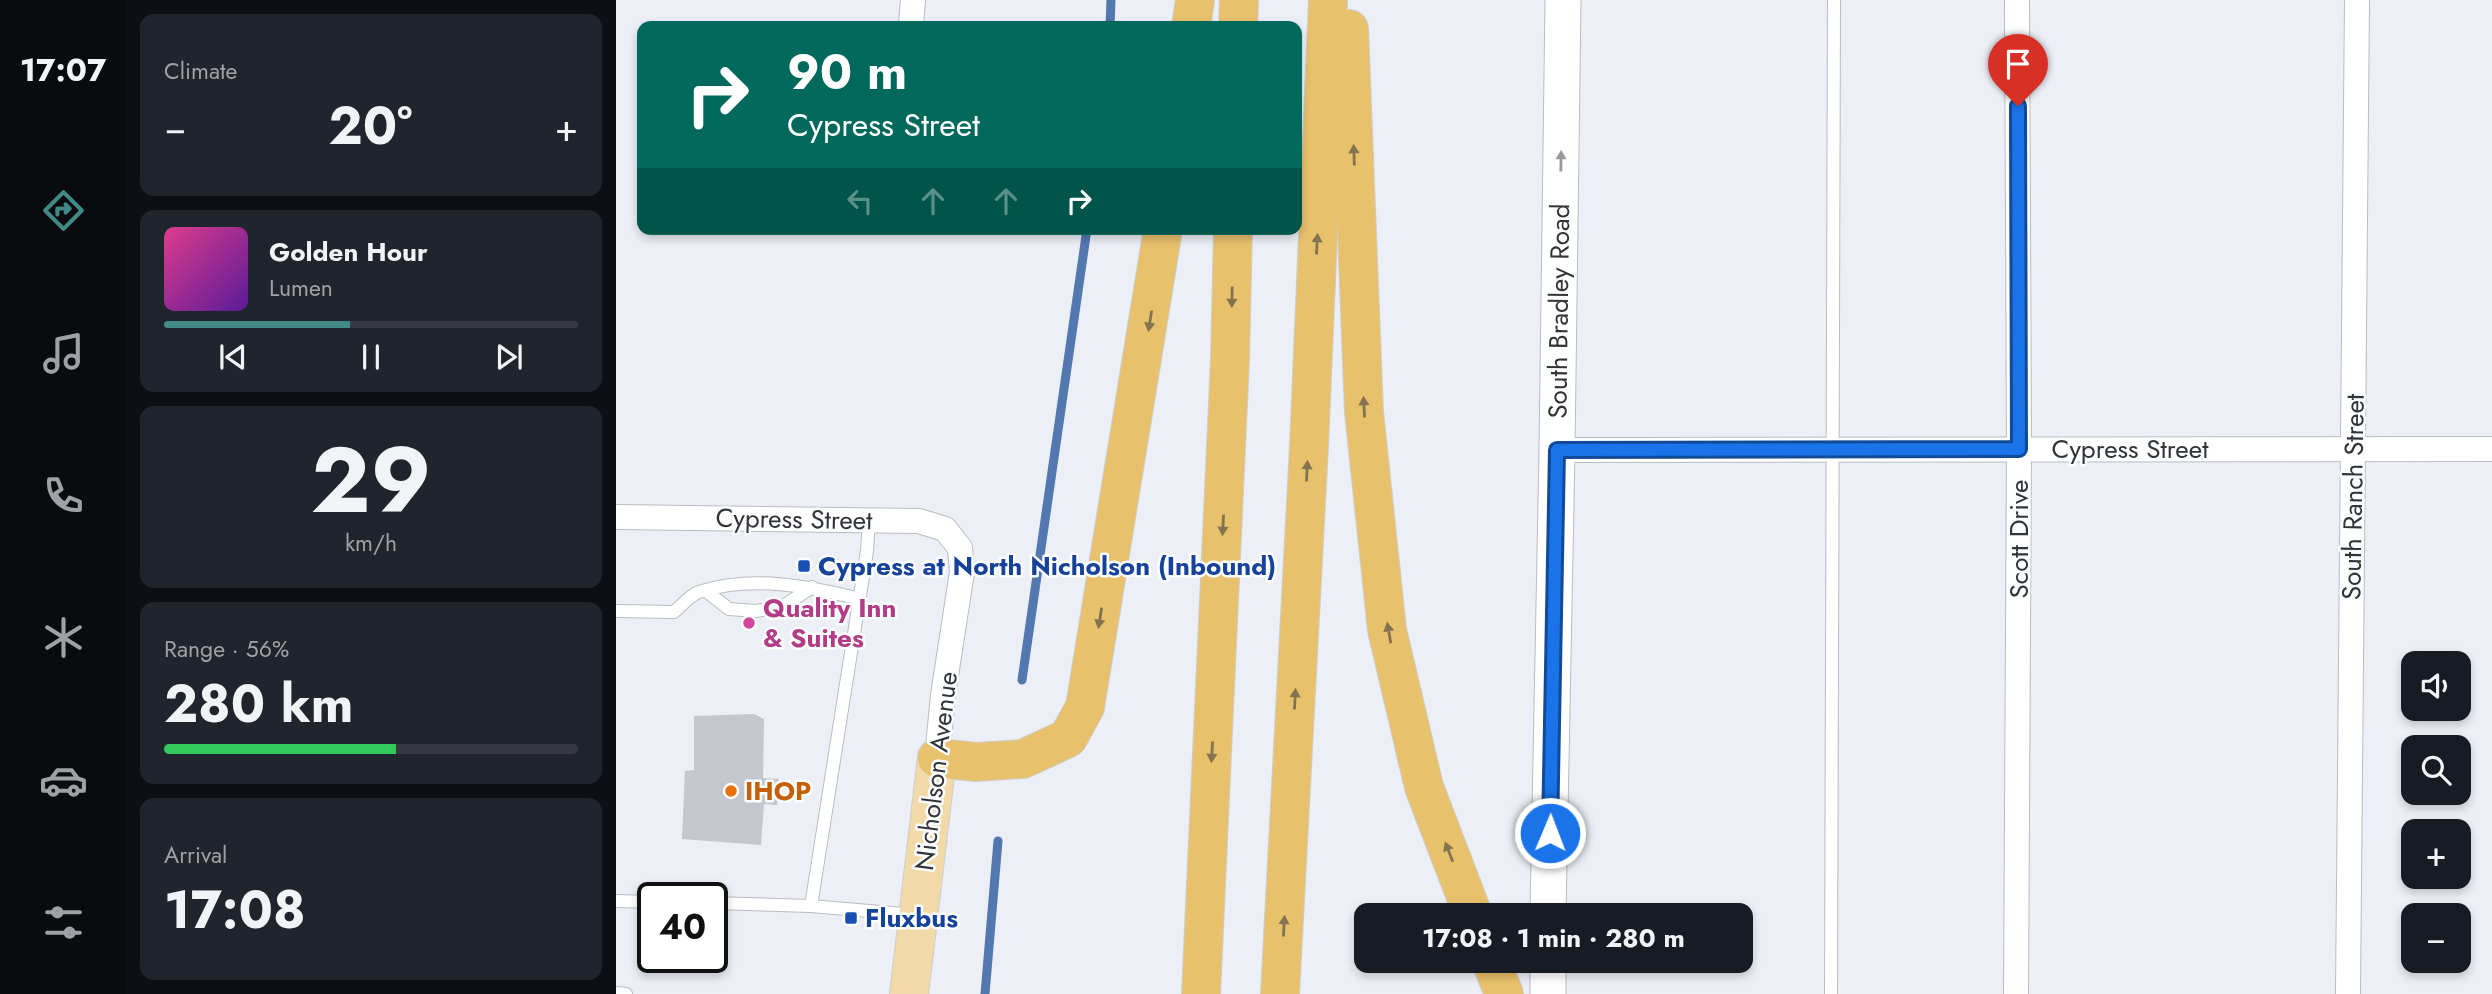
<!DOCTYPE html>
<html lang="en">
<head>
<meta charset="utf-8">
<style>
  :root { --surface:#171b24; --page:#20242c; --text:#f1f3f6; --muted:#9ea1a6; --line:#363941; --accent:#418987 }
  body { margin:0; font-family:Jost,sans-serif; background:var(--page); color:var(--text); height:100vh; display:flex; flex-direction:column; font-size:26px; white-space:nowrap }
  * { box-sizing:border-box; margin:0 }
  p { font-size:23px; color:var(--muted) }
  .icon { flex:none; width:38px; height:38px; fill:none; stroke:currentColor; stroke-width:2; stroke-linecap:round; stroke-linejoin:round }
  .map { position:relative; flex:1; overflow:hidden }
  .panel { display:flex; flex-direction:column; gap:14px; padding:14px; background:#0d0f14; width:490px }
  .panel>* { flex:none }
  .hud { position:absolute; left:21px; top:21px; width:665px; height:214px; border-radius:14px; box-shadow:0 4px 10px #0003; background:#00695c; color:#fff; overflow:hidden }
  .controls { position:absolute; left:1785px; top:651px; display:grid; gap:14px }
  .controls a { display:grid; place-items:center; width:70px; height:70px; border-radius:14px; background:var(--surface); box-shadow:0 4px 10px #0003; font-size:35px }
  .speed { position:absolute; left:21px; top:882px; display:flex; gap:14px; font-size:35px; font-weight:700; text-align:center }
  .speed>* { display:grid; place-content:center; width:91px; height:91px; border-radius:50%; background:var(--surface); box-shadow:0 4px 10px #0003; line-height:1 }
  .speed .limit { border:4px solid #111; border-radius:10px; background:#fff; color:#111 }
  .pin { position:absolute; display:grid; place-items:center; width:60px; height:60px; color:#fff; margin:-72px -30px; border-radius:50% 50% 50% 0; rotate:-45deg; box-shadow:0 0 7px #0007 }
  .pin .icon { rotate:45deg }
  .me { position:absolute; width:77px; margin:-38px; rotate:1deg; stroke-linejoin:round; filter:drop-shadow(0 0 5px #0008) }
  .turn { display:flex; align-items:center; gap:24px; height:147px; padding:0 35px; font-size:32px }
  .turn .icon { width:91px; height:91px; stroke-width:2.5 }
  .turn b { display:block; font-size:49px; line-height:60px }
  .lanes { display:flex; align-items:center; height:66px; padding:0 35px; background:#0003; justify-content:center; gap:35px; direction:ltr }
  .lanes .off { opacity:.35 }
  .big { font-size:52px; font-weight:700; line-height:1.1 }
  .panel .widget { flex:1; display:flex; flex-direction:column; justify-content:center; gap:10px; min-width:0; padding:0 24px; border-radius:14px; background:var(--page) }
  .panel .dial { align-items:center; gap:0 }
  .dial b { font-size:91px; line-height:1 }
  .song { display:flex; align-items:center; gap:21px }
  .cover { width:84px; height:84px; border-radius:10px; background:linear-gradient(135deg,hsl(330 70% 55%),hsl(270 70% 35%)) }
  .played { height:7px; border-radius:4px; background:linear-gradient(90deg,var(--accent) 45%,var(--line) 45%) }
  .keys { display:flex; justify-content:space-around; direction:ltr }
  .heat { display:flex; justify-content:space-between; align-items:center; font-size:38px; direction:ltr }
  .charge { height:10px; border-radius:5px; background:linear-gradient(90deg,#34c759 56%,var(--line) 0) }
  .trip { position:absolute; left:738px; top:903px; width:399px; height:70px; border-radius:14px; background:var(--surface); box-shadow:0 4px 10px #0003; font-weight:700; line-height:70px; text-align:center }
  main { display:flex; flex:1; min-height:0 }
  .tabs { display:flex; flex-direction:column; width:126px; justify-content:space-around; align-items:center; background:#090b0e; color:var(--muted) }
  .tabs .icon { width:49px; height:49px }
  .tabs .current { color:var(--accent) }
  .tabs b { font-size:32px; color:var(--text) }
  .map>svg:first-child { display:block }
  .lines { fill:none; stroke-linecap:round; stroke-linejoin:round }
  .stream { stroke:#5377af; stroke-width:9 }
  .building { fill:#c4c7cd }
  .lane-casing { stroke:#b9bdc3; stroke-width:14 }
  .street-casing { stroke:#b9bdc3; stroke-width:26 }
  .secondary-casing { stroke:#b9bdc3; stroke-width:37 }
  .primary-casing { stroke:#cececf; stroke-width:40 }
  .highway-casing { stroke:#cececf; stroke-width:40 }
  .lane { stroke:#fff; stroke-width:12 }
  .street { stroke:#fff; stroke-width:24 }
  .secondary { stroke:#fff; stroke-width:35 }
  .primary { stroke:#f1daa7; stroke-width:38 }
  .highway { stroke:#e8c16c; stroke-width:38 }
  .oneway { fill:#84734f }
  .oneway2 { fill:#999a9b }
  .route-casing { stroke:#114b97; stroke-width:18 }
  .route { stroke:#1a73e8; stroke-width:12 }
  .transit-dot { fill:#1a4fb4; stroke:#fcfdfe; stroke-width:2.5 }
  .hotel-dot { fill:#d1479c; stroke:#fcfdfe; stroke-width:2.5 }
  .food-dot { fill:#e8710a; stroke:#fcfdfe; stroke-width:2.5 }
  .labels { text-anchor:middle; stroke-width:5; stroke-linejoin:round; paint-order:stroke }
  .street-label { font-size:26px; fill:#333437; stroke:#fcfdfe }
  .transit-label { font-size:26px; font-weight:bold; fill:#164399; stroke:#fcfdfe; text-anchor:start }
  .hotel-label { font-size:26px; font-weight:bold; fill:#b23c85; stroke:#fcfdfe; text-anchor:start }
  .food-label { font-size:26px; font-weight:bold; fill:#c56008; stroke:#fcfdfe; text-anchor:start }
</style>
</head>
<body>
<main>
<nav class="tabs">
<b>17:07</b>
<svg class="icon current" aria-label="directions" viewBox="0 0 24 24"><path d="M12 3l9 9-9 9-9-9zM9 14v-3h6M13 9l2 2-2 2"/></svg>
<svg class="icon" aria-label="music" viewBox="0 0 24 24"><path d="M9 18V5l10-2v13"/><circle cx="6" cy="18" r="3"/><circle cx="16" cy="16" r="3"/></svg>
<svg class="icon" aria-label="phone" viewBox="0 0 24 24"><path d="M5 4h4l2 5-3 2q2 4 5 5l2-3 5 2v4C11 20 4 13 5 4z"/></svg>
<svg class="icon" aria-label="climate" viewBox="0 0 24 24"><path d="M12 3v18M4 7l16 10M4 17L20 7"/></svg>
<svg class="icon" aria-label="car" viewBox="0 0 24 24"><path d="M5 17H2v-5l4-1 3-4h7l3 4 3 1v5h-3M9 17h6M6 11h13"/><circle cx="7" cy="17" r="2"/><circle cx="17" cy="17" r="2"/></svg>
<svg class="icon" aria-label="filters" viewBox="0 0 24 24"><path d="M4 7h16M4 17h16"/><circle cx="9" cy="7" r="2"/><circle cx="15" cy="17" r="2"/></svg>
</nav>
<section class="panel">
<div class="widget"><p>Climate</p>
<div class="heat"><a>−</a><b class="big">20°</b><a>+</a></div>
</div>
<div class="widget">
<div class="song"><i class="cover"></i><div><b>Golden Hour</b><p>Lumen</p></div></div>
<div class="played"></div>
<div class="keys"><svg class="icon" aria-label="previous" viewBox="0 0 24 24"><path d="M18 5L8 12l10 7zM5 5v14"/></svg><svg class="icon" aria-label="pause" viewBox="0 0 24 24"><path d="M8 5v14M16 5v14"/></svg><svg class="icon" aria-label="next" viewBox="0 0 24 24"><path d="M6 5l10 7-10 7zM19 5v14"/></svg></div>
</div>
<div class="widget dial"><b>29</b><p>km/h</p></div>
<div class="widget"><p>Range · 56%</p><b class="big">280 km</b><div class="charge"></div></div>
<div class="widget"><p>Arrival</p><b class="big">17:08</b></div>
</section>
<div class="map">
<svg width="1876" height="994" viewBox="0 0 1876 994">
  <rect width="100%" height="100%" fill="#eceff6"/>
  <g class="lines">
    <!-- stream -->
    <g class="stream">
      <path d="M494,26L495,0"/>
      <path d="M406,680L471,229"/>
      <path d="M369,994L382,841"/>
    </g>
  </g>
  <!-- building -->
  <path class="building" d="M138,714L148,719L147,778L163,779L161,805L148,804L145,845L66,839L69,771L78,770V716Z"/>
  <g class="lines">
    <defs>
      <g id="lane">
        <path d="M90,591L113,609L140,611L166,607L196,587"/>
        <path d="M0,611L58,612C65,606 74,595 83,592C136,575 191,586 244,599"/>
        <path d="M0,901L37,902"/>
        <path d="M96,903L195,906L299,915"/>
        <path d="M195,906L251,551L253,520"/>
        <path d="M0,993L10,994"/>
        <path d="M1215,994L1218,0"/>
      </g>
      <g id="street">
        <path d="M295,24L297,0"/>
        <path d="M941,450L1876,449"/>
        <path d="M0,517L303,521L329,529L344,548L346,572L327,695L321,758"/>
        <path d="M1400,994L1403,449L1401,0"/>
        <path d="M1732,994L1741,0"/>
      </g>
      <g id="secondary">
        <path id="s1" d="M932,915L941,450L947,0"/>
        <path d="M932,994V961"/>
      </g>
      <path id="primary" d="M293,994L321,758"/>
      <g id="highway">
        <path d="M575,26L579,0"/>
        <path d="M622,26L623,0"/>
        <path d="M733,29L748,412L771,630L808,787L857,915"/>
        <path d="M321,758L360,762L407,759L452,738L469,707L547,229"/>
        <path d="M875,961L888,994"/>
        <path d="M585,994L614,359L617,229"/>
        <path d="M664,994L693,446L712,0"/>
      </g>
    </defs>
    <!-- lane casing -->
    <use href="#lane" class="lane-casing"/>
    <!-- street casing -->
    <use href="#street" class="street-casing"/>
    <!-- secondary casing -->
    <use href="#secondary" class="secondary-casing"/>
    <!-- primary casing -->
    <use href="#primary" class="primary-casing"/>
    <!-- highway casing -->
    <use href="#highway" class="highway-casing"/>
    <!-- lane -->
    <use href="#lane" class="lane"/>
    <!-- street -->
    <use href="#street" class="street"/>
    <!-- secondary -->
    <use href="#secondary" class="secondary"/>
    <!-- primary -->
    <use href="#primary" class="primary"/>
    <!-- highway -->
    <use href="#highway" class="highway"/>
  </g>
  <!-- one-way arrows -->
  <defs><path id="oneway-solid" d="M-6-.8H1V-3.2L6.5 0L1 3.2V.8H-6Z" transform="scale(1.75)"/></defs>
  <g class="oneway">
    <use href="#oneway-solid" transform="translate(738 155) rotate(-92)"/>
    <use href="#oneway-solid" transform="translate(701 244) rotate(-87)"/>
    <use href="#oneway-solid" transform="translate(616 297) rotate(91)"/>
    <use href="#oneway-solid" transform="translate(534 321) rotate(99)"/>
    <use href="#oneway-solid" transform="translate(748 407) rotate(-93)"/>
    <use href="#oneway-solid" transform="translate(691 471) rotate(-87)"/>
    <use href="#oneway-solid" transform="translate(607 525) rotate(93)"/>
    <use href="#oneway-solid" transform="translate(484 618) rotate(99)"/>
    <use href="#oneway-solid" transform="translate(773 633) rotate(-100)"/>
    <use href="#oneway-solid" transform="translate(679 699) rotate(-87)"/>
    <use href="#oneway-solid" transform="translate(596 752) rotate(93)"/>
    <use href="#oneway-solid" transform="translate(833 852) rotate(-111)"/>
    <use href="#oneway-solid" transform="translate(668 926) rotate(-87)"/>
  </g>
  <use class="oneway2" href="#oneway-solid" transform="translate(945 161) rotate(-89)"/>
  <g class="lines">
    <defs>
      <path id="route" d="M934,833L941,450L1403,449L1402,106"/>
    </defs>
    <!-- route casing -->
    <use href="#route" class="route-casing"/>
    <!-- route -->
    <use href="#route" class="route"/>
  </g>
  <!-- markers -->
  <g class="transit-dot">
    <rect x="181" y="559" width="14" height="14" rx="3.5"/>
    <rect x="228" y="911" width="14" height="14" rx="3.5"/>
  </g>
  <circle class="hotel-dot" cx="133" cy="623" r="7"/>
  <circle class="food-dot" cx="115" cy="791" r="7"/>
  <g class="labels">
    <!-- street labels -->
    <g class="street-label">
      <text dy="9" stroke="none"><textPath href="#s1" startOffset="604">South Bradley Road</textPath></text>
      <text x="1514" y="458">Cypress Street</text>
      <text transform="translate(1737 497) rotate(-89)" y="9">South Ranch Street</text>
      <text transform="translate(178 519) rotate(1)" y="9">Cypress Street</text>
      <text transform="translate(1403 539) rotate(-90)" y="9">Scott Drive</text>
      <text transform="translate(320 771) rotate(-83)" y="9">Nicholson Avenue</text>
    </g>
    <!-- transit labels -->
    <g class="transit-label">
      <text x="202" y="575">Cypress at North Nicholson (Inbound)</text>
      <text x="249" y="927">Fluxbus</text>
    </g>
    <!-- hotel labels -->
    <g class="hotel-label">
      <text x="147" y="617">Quality Inn<tspan x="147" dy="30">&amp; Suites</tspan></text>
    </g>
    <!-- food labels -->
    <g class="food-label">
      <text x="129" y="800">IHOP</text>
    </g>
  </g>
</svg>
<div class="controls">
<a><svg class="icon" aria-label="sound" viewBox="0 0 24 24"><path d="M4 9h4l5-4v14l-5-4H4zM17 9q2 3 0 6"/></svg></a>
<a><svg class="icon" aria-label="search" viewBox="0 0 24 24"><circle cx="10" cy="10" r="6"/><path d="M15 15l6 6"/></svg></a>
<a>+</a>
<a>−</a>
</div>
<div class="speed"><div class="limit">40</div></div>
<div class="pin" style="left:1402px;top:106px;background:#d93025"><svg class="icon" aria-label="arrive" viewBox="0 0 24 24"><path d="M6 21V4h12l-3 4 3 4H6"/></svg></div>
<svg class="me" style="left:934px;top:833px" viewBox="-20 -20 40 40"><circle r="17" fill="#1a73e8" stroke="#fff" stroke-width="3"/><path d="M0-11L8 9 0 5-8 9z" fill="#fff"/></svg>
<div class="trip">17:08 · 1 min · 280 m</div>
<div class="hud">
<div class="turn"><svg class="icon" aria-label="right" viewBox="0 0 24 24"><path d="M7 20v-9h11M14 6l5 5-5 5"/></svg><div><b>90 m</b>Cypress Street</div></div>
<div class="lanes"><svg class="icon off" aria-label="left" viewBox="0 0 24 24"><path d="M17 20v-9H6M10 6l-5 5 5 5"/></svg><svg class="icon off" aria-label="ahead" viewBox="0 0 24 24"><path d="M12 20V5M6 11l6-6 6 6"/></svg><svg class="icon off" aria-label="ahead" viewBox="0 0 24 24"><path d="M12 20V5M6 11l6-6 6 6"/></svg><svg class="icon" aria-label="right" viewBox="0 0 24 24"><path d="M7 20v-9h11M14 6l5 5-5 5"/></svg></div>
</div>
</div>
</main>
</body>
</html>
